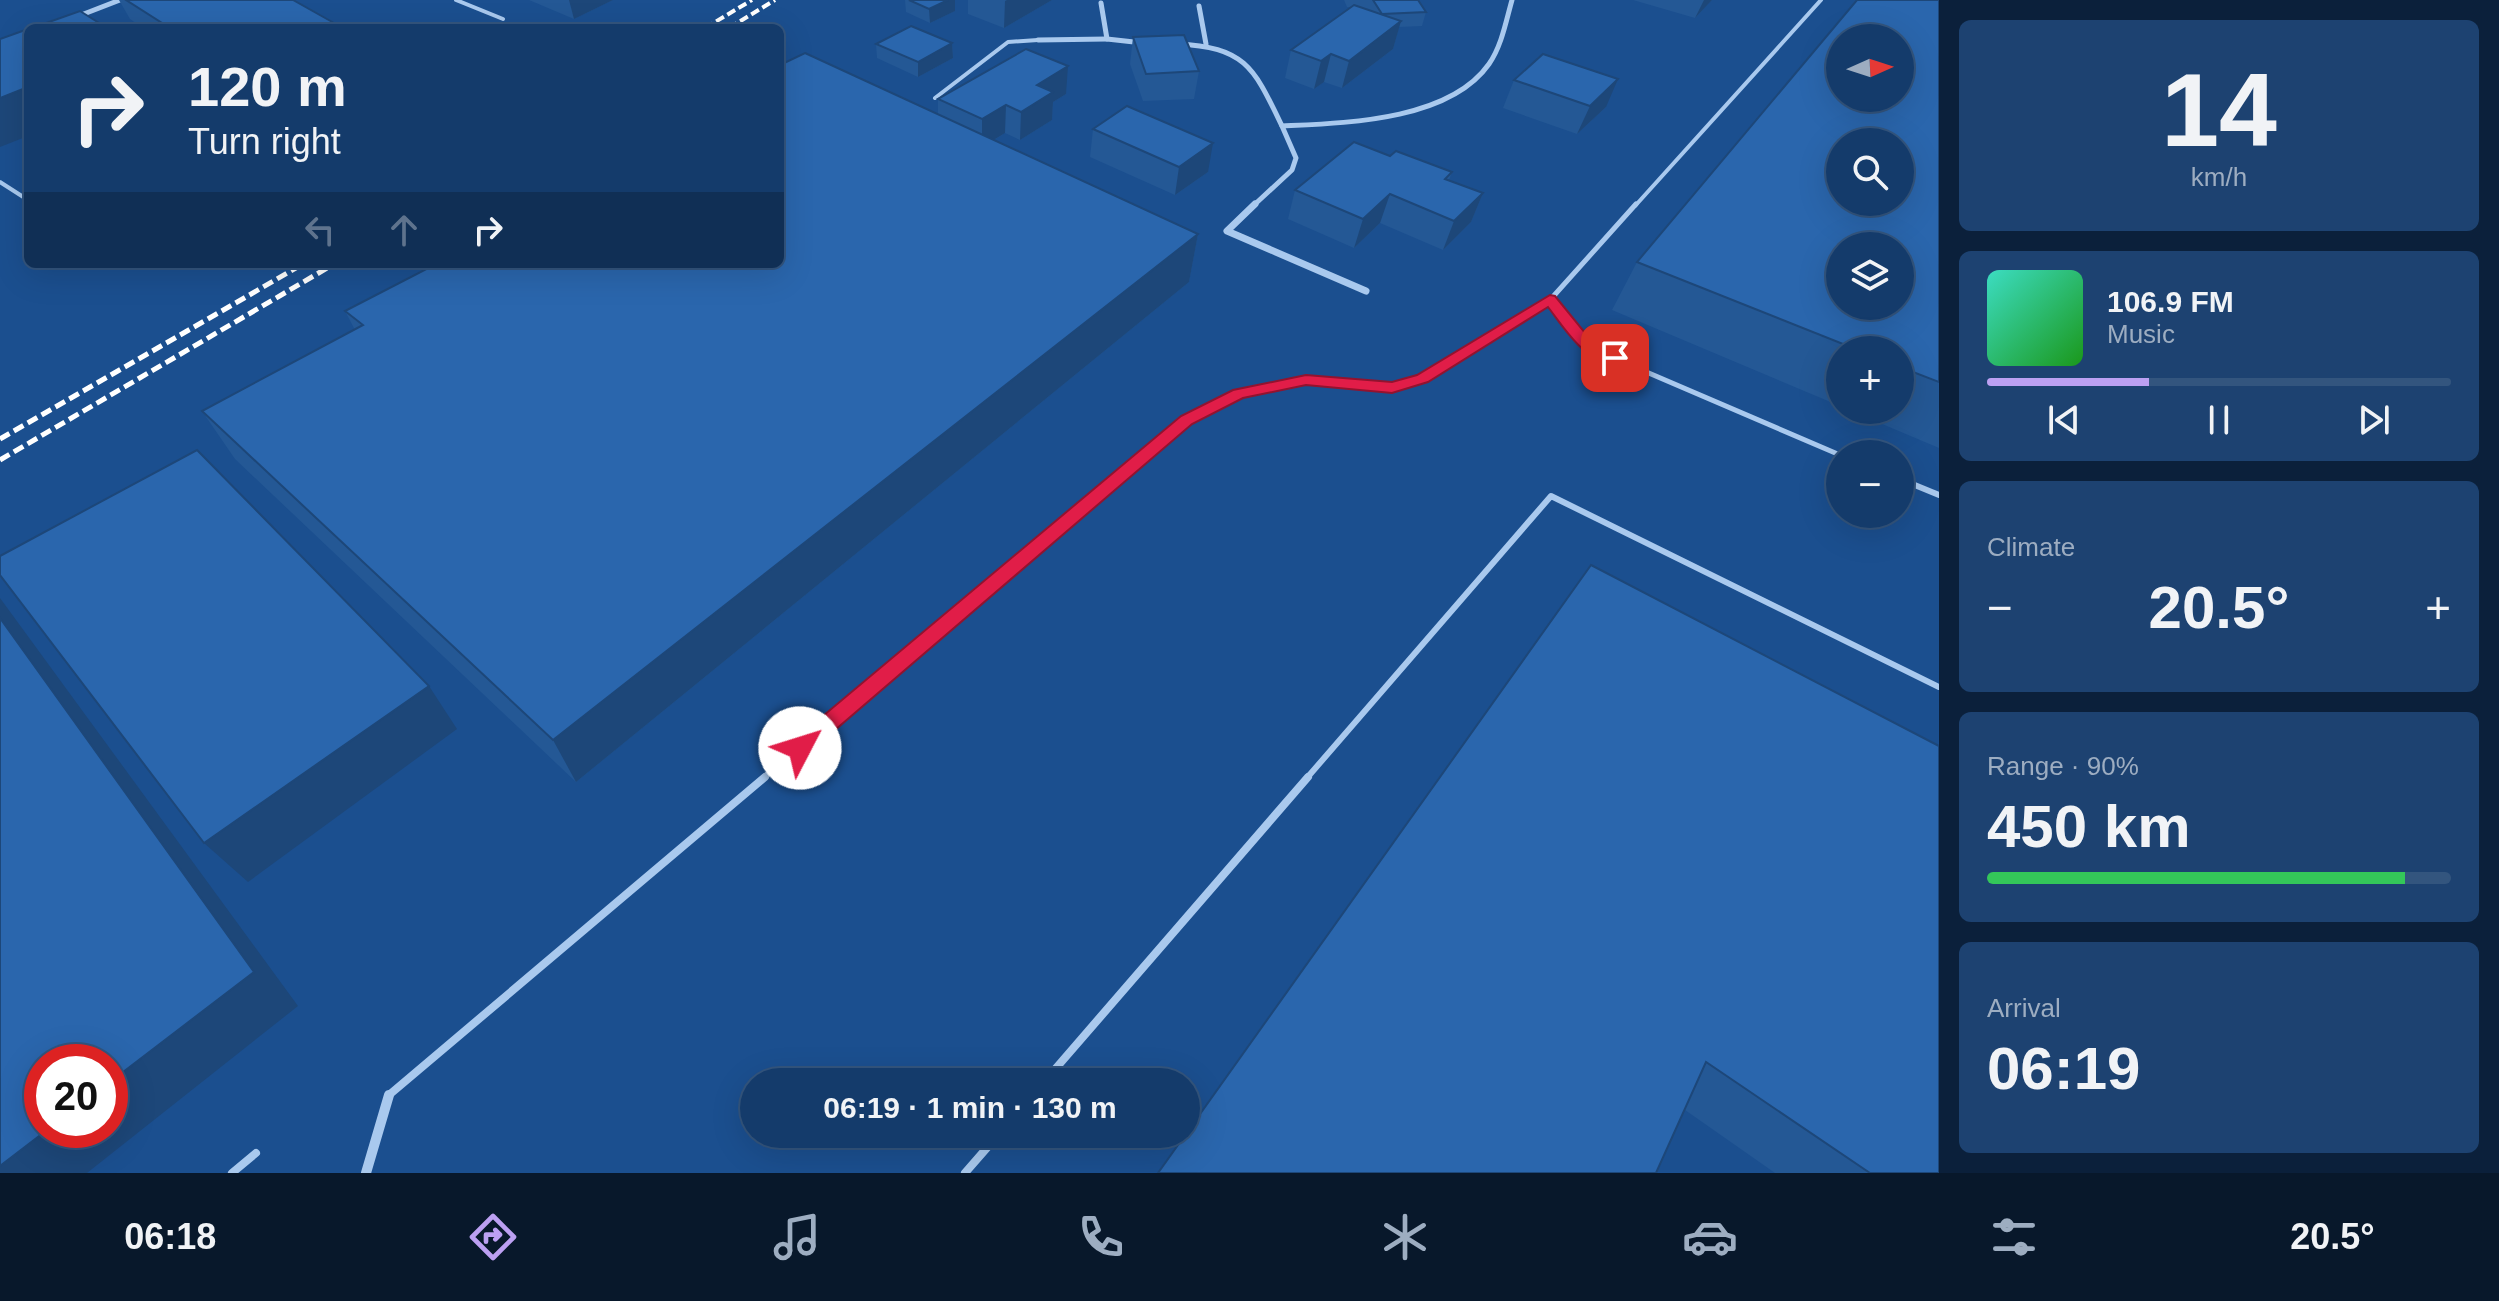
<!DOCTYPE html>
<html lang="en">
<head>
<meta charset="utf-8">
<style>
  :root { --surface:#143b6b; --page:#1d4271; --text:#f1f3f6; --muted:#9dadc1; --line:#33557e; --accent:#bca0f2 }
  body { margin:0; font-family:Helvetica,sans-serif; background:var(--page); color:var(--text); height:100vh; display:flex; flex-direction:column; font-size:30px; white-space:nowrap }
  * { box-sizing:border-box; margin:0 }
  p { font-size:26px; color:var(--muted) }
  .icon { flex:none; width:44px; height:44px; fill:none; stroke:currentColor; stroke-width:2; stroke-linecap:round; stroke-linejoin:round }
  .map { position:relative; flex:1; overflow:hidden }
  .sheet { display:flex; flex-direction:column; gap:20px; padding:20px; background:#0b203b; width:560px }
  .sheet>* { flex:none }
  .banner { position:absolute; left:24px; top:24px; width:760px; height:244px; border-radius:12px; box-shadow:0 8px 32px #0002,0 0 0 2px var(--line); background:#143b6b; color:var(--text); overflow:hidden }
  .needle { width:52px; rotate:87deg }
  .controls { position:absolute; left:1826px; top:24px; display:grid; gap:16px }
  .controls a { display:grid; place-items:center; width:88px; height:88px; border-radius:50%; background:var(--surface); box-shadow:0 8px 32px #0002,0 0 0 2px var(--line); font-size:40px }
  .speed { position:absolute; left:24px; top:1044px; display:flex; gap:16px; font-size:40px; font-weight:700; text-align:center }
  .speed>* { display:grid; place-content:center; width:104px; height:104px; border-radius:50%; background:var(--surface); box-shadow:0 8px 32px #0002,0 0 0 2px var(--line); line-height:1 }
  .speed .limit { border:12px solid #d22; background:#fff; color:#111 }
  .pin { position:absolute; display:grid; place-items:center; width:68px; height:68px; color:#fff; margin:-34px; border-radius:16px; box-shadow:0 4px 12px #0006 }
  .me { position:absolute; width:88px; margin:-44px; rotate:50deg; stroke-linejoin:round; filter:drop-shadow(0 0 6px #0008) }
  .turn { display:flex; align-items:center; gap:28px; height:168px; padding:0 32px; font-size:36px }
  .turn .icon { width:104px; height:104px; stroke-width:2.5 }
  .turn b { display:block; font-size:56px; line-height:68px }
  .lanes { display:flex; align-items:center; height:76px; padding:0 32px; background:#0003; justify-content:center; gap:40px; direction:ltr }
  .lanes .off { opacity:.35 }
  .big { font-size:60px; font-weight:700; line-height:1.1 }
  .sheet .tile { flex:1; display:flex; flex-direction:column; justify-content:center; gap:12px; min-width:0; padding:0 28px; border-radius:12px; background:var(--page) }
  .sheet .dial { align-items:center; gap:0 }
  .dial b { font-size:104px; line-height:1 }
  .song { display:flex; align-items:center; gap:24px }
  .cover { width:96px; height:96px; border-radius:12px; background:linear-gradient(135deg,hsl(170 70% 55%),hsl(120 70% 35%)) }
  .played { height:8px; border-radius:4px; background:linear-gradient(90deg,var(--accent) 35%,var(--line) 35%) }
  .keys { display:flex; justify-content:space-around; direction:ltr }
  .heat { display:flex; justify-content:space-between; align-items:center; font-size:44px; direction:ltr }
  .charge { height:12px; border-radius:6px; background:linear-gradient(90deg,#34c759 90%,var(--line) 0) }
  .trip { position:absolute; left:740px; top:1068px; width:460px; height:80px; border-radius:40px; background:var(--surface); box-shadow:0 8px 32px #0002,0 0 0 2px var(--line); font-weight:700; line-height:80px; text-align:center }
  .menu { display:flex; height:128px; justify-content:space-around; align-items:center; background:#08182b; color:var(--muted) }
  .menu .icon { width:56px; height:56px }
  .menu .on { color:var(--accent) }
  .menu b { font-size:36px; color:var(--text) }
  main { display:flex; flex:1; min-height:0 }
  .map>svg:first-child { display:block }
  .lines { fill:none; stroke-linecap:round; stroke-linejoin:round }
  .service-far3 { stroke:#a9c9ee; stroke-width:4 }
  .service-far2 { stroke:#a9c9ee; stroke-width:5 }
  .service-far1 { stroke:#a9c9ee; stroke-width:6 }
  .service { stroke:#a9c9ee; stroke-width:8 }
  .minor-far2 { stroke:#a9c9ee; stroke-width:5 }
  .minor-far1 { stroke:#a9c9ee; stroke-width:7 }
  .minor { stroke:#a9c9ee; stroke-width:10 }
  .rail-far1 { stroke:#fff; stroke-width:4; stroke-dasharray:9 4; stroke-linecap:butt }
  .rail { stroke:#fff; stroke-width:5; stroke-dasharray:11 5; stroke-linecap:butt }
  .wall { fill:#245895 }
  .shaded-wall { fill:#1d4779 }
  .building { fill:#2a66ad; stroke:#1d4779; stroke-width:2; fill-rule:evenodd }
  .route { fill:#e11d48; stroke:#92132f; stroke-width:2 }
</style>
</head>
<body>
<main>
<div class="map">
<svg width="1939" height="1173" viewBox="0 0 1939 1173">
  <rect width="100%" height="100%" fill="#1b4f8f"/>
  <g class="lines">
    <!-- service-far3 -->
    <g class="service-far3">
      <path d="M456,0L503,19"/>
      <path d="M935,98L1008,42L1038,40"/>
      <path d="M0,182L28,200"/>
      <path d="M1635,206L1821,0"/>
    </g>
    <!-- service-far2 -->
    <g class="service-far2">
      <path d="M1636,204L1550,300L1588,347L1840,455"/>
      <path d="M1138,462L1187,420L1239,394L1306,380L1392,387L1423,378L1550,300"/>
    </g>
    <!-- service-far1 -->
    <g class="service-far1">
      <path d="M1900,479L1939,495"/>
      <path d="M762,779L1140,460"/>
      <path d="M1306,779L1551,496L1939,687"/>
    </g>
    <!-- service -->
    <g class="service">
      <path d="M1044,1082L1308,777"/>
      <path d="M389,1095L765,777"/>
      <path d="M232,1173L256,1153"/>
      <path d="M965,1173L999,1134"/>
    </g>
    <!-- minor-far2 -->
    <g class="minor-far2">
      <path d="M1101,3L1107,39L1143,43"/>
      <path d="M1199,6L1206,44"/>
      <path d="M76,17L120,0"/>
      <path d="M1038,40L1107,39"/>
      <path d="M1177,44C1246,47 1254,68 1282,126C1345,123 1449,121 1489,64C1502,45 1506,21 1512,0"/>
      <path d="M1253,206L1292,170L1296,158L1282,126"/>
    </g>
    <!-- minor-far1 -->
    <path class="minor-far1" d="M1255,204L1227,231L1366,291"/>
    <!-- minor -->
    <path class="minor" d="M366,1173L389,1095"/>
    <!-- rail-far1 -->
    <g class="rail-far1">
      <path d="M705,28L752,0"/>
      <path d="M729,28L775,0"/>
    </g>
    <!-- rail -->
    <g class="rail">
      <path d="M0,439L303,264"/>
      <path d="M0,460L334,264"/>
    </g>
  </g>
  <!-- wall -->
  <g class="wall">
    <path d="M119,0H293L334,23L336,28H143L130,19Z"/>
    <path d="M529,0H613L574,19Z"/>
    <path d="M905,0H955V11L930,23L906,12Z"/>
    <path d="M968,0H1052L1004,28L968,14Z"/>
    <path d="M1344,0H1418L1426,12L1422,26L1399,27L1393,49L1342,88L1324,82L1314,89L1285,78L1291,50L1351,7H1347Z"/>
    <path d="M1633,0H1712L1695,18Z"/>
    <path d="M1939,0V448L1849,410H1900V350H1840V406L1612,310L1637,262Z"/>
    <path d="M1133,37L1199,71L1194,99L1143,101L1130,64Z"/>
    <path d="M952,43L953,58L918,77L877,58L876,44Z"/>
    <path d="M1514,80L1606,107L1577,134L1503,108Z"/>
    <path d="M1066,94L1053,102L1052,120L1020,140L1005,133L994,140L1198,234L1189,282L576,782L235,459L202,411L355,330L345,311L938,114V99Z"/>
    <path d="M1093,129L1208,172L1175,195L1090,157Z"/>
    <path d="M1390,156L1452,172L1449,180L1483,193L1471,222L1443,250L1380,223L1354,248L1288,219L1295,190Z"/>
    <path d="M1591,565L1939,1173H1775L1685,1110Z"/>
  </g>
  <!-- shaded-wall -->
  <g class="shaded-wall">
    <path d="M569,0H613L574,19Z"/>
    <path d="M948,0H955V11L930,23L929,9Z"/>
    <path d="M1007,0H1052L1004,28L1005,1Z"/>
    <path d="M1704,0H1712L1695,18Z"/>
    <path d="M1401,21L1393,49L1342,88L1349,61Z"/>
    <path d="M334,23L336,28H322Z"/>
    <path d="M952,43L953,58L918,77V62Z"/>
    <path d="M1331,54L1324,82L1314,89L1321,61Z"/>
    <path d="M1068,66L1066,94L1053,102L1052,120L1020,140L1021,112L1037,85Z"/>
    <path d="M1618,79L1606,107L1577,134L1590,106Z"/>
    <path d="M28,87V136L0,147V98Z"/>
    <path d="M1006,105L1005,133L982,147V119Z"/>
    <path d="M1213,143L1208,172L1175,195L1179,167Z"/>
    <path d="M1483,193L1471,222L1443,250L1454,221Z"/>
    <path d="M1390,194L1380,223L1354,248L1363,219Z"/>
    <path d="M1198,234L1189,282L576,782L553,740Z"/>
    <path d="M0,598L298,1006L87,1173H0V1166L47,1130H110V1082L0,618Z"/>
    <path d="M429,686L457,729L248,882L204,843Z"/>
  </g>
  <!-- building -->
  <g class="building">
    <path d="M126,0H293L334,23L322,28H170Z"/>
    <path d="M909,0H948L929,9Z"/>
    <path d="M1373,0H1418L1426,12L1382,14Z"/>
    <path d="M1857,0H1939V382L1900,367V350H1858L1637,262ZM1840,38H1900V98H1840ZM1840,142H1900V202H1840ZM1840,246H1900V306H1840Z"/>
    <path d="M1354,5L1401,21L1349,61L1331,54L1321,61L1291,50Z"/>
    <path d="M80,11L107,28H32Z"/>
    <path d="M911,26L952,43L918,62L876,44Z"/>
    <path d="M28,29V87L0,98V39Z"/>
    <path d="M1184,35L1199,71L1146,74L1133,37Z"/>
    <path d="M1026,49L1068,66L1037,85L1053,92L1021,112L1006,105L982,119L938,99Z"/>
    <path d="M805,53L1198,234L553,740L202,411L363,325L345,311L436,264H780V65Z"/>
    <path d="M1543,54L1618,79L1590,106L1514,80Z"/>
    <path d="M1127,106L1213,143L1179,167L1093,129Z"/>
    <path d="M1354,142L1390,156L1396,151L1452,172L1445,179L1483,193L1454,221L1390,194L1363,219L1295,190Z"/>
    <path d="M197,450L429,686L204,843L0,575V556Z"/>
    <path d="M1591,565L1939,746V1173H1870L1706,1062L1656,1173H1158Z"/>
    <path d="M0,618L254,972L110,1082V1062H42V1130H47L0,1166Z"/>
  </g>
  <!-- route -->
  <path class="route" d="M1550,295L1555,296L1594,344L1620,355V362C1588,368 1565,329 1548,307L1428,382L1392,393L1306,385L1243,398L1192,424L807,754H793L790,748L793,741L1181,416L1233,390L1306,375L1392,382L1417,375Z"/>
</svg>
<div class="controls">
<a><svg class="needle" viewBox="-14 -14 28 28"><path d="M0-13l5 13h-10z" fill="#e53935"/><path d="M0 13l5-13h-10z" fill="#9dadc1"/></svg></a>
<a><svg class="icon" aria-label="search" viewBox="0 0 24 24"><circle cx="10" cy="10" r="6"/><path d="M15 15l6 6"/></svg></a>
<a><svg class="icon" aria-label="layers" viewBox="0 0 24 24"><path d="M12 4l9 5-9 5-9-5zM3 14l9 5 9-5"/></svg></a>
<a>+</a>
<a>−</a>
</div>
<div class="speed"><div class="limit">20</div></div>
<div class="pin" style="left:1615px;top:358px;background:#d93025"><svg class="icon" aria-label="arrive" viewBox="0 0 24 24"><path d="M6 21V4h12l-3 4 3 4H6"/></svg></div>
<svg class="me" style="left:800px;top:748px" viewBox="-20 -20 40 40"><circle r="19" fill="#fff"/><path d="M0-13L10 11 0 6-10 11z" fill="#e11d48"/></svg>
<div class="trip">06:19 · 1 min · 130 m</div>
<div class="banner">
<div class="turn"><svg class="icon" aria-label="right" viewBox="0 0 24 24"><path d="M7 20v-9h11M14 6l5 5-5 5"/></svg><div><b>120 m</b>Turn right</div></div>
<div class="lanes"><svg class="icon off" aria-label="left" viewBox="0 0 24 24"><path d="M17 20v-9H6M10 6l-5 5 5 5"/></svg><svg class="icon off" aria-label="ahead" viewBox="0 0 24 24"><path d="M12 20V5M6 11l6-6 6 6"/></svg><svg class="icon" aria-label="right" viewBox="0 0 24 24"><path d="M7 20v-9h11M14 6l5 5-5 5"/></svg></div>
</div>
</div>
<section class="sheet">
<div class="tile dial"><b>14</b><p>km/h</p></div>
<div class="tile">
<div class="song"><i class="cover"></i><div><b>106.9 FM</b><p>Music</p></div></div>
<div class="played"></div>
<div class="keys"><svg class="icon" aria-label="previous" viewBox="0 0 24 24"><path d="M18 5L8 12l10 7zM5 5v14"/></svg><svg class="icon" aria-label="pause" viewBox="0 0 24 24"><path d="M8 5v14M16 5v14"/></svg><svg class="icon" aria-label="next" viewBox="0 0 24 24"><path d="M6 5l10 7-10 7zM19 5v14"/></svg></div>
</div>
<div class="tile"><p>Climate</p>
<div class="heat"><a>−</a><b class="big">20.5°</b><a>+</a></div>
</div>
<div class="tile"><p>Range · 90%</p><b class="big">450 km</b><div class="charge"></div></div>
<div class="tile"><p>Arrival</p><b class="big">06:19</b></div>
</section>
</main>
<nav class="menu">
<b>06:18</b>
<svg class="icon on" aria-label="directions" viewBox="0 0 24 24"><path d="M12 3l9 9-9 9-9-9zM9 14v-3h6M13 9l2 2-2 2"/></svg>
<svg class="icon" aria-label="music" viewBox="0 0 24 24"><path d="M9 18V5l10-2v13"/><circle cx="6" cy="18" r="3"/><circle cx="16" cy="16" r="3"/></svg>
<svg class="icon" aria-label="phone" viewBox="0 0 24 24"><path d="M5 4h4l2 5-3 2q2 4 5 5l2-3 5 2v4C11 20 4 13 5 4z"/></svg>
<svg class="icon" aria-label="climate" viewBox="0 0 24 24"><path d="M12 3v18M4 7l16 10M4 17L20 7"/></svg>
<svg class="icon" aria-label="car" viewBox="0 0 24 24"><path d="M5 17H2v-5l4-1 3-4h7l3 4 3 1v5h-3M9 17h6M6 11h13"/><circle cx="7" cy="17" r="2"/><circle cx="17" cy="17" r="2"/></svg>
<svg class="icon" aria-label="filters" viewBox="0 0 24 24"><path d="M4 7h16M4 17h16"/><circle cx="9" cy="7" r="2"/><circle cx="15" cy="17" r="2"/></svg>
<b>20.5°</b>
</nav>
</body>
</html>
